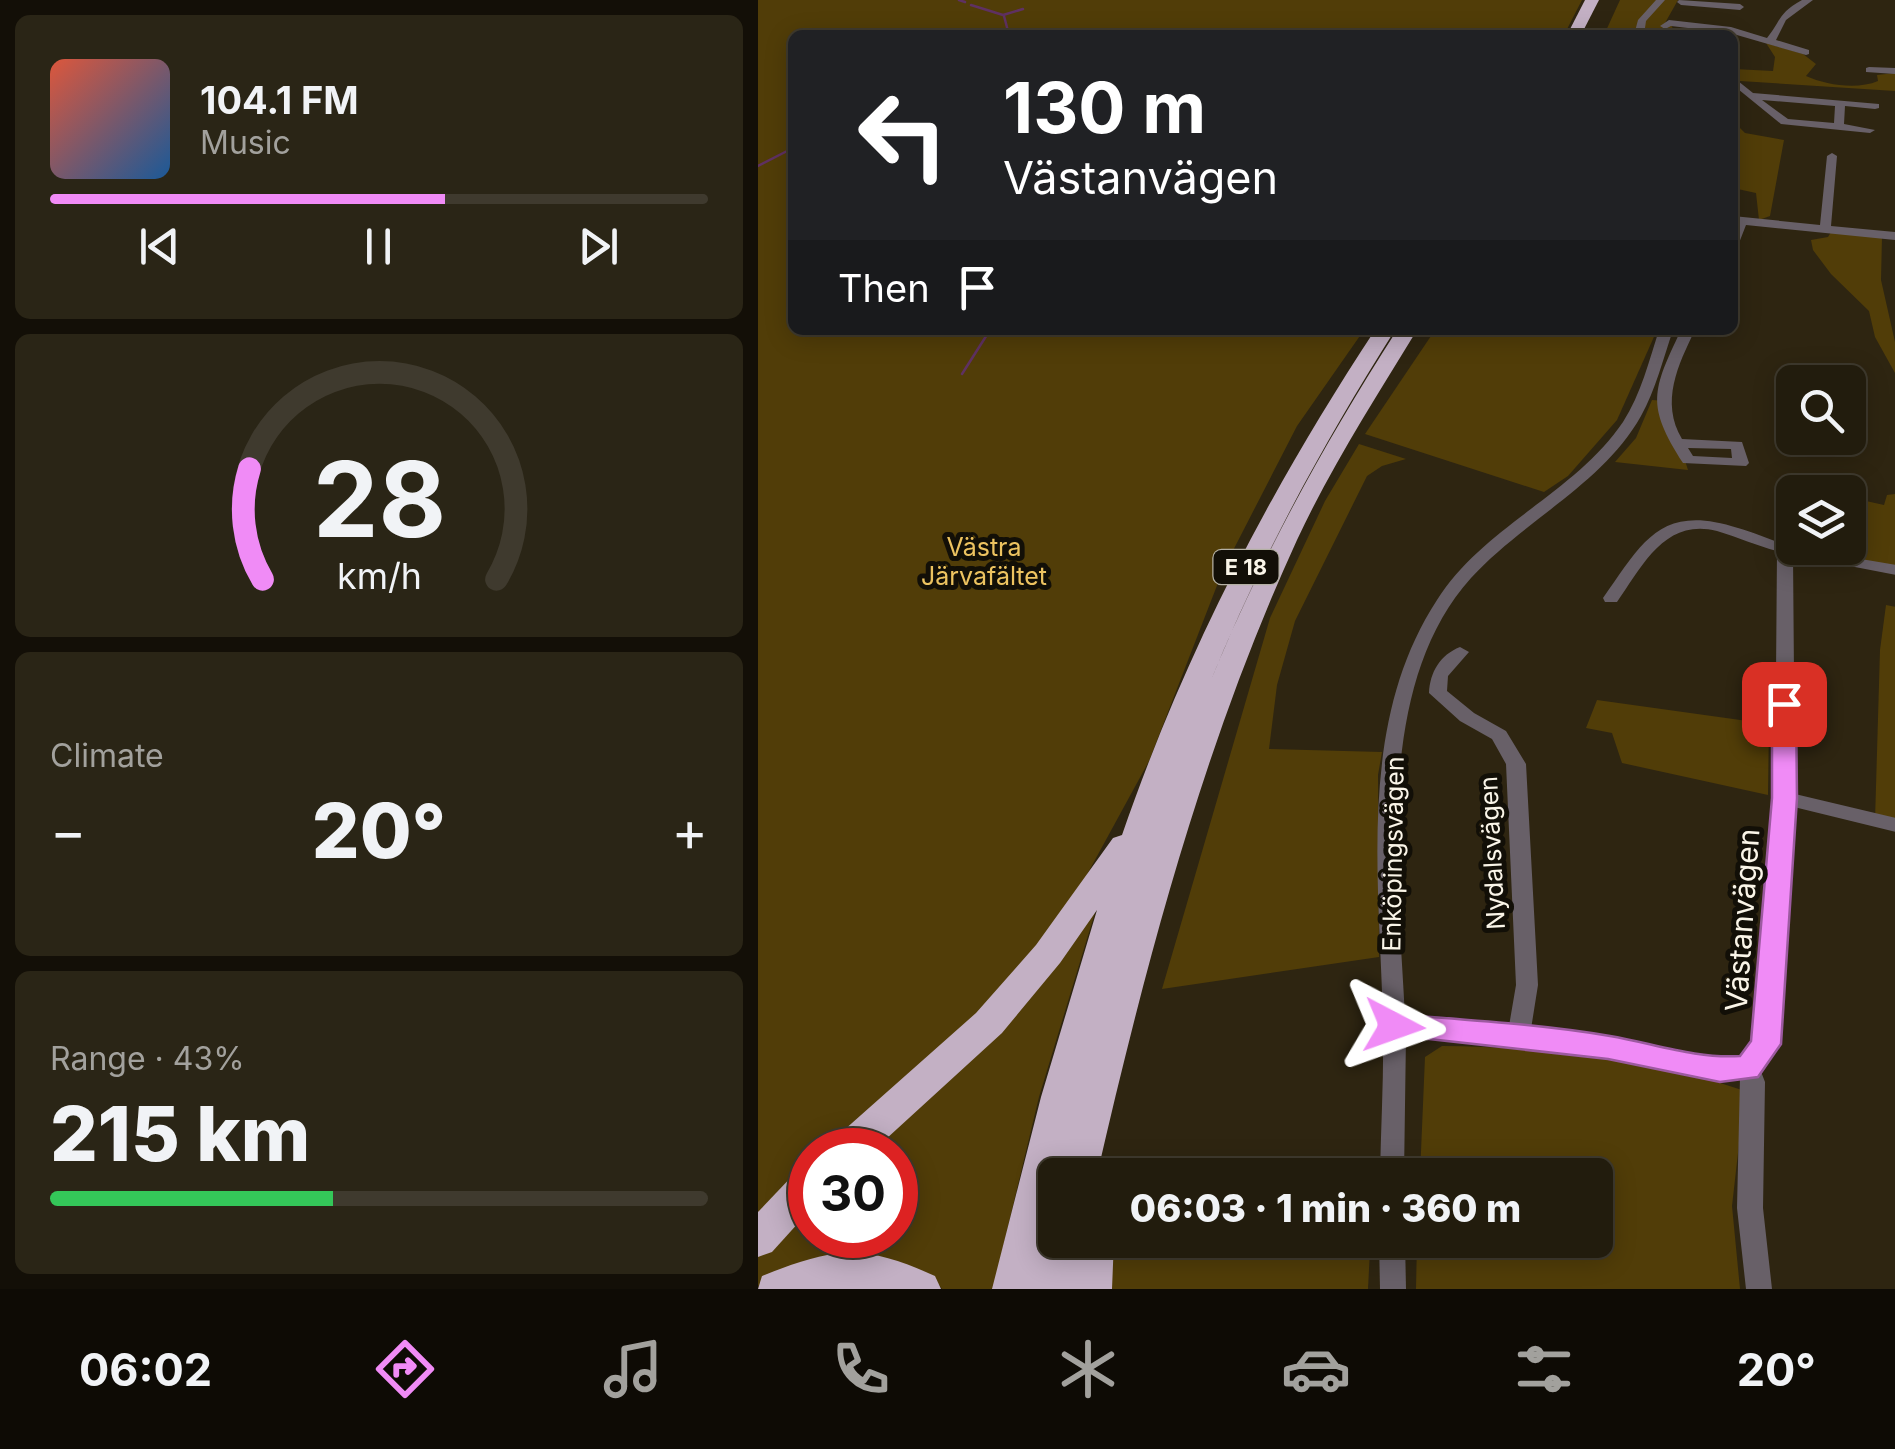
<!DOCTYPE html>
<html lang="en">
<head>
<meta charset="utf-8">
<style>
  :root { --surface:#221c0d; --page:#2a2516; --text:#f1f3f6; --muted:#a2a19d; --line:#3f3a2e; --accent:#f08bf6 }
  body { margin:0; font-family:Inter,sans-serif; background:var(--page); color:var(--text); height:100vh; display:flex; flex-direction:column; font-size:38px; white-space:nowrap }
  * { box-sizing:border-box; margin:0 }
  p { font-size:32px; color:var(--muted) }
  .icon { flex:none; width:55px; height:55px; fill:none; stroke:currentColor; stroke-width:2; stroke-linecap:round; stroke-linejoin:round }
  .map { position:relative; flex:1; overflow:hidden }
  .details { display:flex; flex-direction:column; gap:15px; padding:15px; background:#130f07; width:758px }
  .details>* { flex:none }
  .hud { position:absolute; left:30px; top:30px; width:950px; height:305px; border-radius:15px; box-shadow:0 5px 25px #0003,0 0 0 2px var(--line); background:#202124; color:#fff; overflow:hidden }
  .buttons { position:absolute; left:1018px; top:365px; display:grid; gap:20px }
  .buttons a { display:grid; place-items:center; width:90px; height:90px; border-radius:15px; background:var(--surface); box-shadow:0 5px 25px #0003,0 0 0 2px var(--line); font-size:50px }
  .speed { position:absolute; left:30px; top:1128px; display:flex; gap:20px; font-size:50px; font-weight:700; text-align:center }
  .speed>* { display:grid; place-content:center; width:130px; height:130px; border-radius:50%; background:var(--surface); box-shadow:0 5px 25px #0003,0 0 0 2px var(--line); line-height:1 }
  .speed .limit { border:15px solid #d22; background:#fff; color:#111 }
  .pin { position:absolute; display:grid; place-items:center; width:85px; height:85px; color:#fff; margin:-42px; border-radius:20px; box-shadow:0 5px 15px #0006 }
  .me { position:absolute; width:110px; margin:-55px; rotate:94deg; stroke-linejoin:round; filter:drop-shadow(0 0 8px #0008) }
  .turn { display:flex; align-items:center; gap:35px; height:210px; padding:0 50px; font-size:45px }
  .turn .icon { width:130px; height:130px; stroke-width:2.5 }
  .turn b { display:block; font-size:70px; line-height:85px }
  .then { display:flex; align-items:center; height:95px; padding:0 50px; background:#0003; gap:20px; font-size:38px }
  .big { font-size:75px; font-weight:800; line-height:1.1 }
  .details .tile { flex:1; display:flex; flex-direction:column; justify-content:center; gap:15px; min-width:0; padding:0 35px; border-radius:15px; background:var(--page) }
  .details .dial { align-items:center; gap:0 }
  .dial svg { height:260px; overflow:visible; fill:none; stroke:var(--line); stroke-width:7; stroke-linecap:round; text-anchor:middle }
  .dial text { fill:var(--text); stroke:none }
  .song { display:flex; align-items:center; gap:30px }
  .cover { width:120px; height:120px; border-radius:15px; background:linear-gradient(135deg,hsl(10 70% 55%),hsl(210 70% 35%)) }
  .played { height:10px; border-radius:5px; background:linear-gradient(90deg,var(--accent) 60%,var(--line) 60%) }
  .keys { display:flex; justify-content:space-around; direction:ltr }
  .heat { display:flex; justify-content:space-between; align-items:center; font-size:55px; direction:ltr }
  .charge { height:15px; border-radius:8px; background:linear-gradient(90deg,#34c759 43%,var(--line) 0) }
  .trip { position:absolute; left:280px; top:1158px; width:575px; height:100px; border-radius:15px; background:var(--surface); box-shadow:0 5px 25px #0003,0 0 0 2px var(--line); font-weight:800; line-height:100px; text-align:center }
  .tabs { display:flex; height:160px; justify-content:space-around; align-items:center; background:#0e0b05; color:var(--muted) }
  .tabs .icon { width:70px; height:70px }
  .tabs .selected { color:var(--accent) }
  .tabs b { font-size:45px; color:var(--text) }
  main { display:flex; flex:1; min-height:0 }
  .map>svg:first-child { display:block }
  .green { fill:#513d08 }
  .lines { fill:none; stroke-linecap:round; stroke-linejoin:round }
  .stream { stroke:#5f3162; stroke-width:2.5 }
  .minor { fill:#686068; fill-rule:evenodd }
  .highway { fill:#c3b0c4; fill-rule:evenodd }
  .route { fill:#f08bf6; stroke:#9c5aa0; stroke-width:2.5 }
  .labels { text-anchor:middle; stroke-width:10; stroke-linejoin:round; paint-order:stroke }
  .shield { fill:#120f07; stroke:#b4b0a4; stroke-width:2.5 }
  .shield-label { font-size:22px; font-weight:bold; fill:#faf5e8 }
  .park-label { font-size:25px; fill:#edc360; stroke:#120f07 }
  .street-label { font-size:25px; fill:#faf5e8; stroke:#120f07 }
  .near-street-label { font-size:30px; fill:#faf5e8; stroke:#120f07 }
</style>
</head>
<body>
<main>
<section class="details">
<div class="tile">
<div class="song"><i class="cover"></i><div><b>104.1 FM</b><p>Music</p></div></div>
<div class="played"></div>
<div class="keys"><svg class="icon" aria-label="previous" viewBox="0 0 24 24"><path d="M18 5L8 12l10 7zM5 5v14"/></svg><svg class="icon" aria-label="pause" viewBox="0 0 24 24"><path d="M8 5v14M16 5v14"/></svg><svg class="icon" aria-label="next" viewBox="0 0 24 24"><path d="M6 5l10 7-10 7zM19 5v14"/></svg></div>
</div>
<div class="tile dial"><svg viewBox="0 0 100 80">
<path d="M14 69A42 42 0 1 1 86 69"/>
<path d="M14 69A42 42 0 0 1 10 35" stroke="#f08bf6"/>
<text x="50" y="56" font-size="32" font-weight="700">28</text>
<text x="50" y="72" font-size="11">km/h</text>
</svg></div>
<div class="tile"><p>Climate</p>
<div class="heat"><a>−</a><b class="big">20°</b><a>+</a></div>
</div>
<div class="tile"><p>Range · 43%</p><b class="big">215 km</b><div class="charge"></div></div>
</section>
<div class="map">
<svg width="1138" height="1289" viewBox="0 0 1138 1289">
  <rect width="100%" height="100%" fill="#2e2511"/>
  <!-- green -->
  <g class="green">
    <path d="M0,0H824L806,35H35V330H606L539,426L465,570L391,761L308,913L264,972L74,1150H52V1169L0,1227Z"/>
    <path d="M862,0H920L907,23L914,26L916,35H846Z"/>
    <path d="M1008,43L1045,54L1058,64L1048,76C1068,85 1099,90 1120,81L1119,75L1137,73V91L982,81L976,69L1015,71L1017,57Z"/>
    <path d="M975,121L987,133L1026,140L1012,216L1001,220L998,193L975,188Z"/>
    <path d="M1073,232L1124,237L1123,280L1137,342V373L1117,337L1111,311L1073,274L1055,250L1053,240L1070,237Z"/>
    <path d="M677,330H899L859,420L810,476L786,492L607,434Z"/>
    <path d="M894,400L908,401L930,470L857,462L878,438Z"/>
    <path d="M601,444L648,459L624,466L609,476L537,621L519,685L511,749L624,752L620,775L621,957L404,989L512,618L567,501Z"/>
    <path d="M1137,494V570L1061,555L1063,548H1090V497L1126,505L1129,495Z"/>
    <path d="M1128,605L1138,607L1137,825L1117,821L1122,650Z"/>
    <path d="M839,700L1011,724L1010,795L864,763L854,733L828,728Z"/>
    <path d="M342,896L281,1097L235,1289H184L181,1285L46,1264L0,1286V1253L52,1196V1235H138V1150H102Z"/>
    <path d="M684,1046C784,1047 892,1058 987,1091L974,1206L982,1289H658L659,1240H838V1175H662L667,1057Z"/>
    <path d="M612,1250L610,1289H352L354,1260Z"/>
  </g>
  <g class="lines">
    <!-- stream -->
    <g class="stream">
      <path d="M201,0L207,2"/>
      <path d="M213,5L245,15L265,9"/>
      <path d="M246,16L251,35"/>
      <path d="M0,166L35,148"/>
      <path d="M204,374L232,330"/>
    </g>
    <!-- minor -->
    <g class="minor">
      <path d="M898,0H907L888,21L886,35H876L880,20Z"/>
      <path d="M921,0L982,4L986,7L982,10L923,5L919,2Z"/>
      <path d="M1044,0H1055L1028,20L1018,40L1051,50V54L1048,55L972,33L913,26L907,29L902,26L911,20L973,27L1009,38C1023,21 1020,13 1044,0Z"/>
      <path d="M1111,67L1138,68V74L1108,72V68Z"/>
      <path d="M975,77L995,93L1121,104V108L1117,109L1087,106L1086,124L1117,130L1112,133L1023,124L975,85ZM1004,100L1077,106L1076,123L1030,119Z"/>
      <path d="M1074,153L1079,156L1073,226L1138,232V240L988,225L981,243L975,247V216L1062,225L1069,156Z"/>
      <path d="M901,330H915C905,359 898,389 883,416C844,485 766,520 713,578C614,688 641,881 647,1018L751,1026L758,985L748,764L734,739L702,721L671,693C672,672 682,655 702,647L711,652L690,676L689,691L716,713L748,731L768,764L780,985L773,1029L845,1038L935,1055L984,1059L997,1042L1017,798L1019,551C999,546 980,537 959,531C907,518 885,565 859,602H847L845,598C885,541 903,503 980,528C999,533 1021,544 1038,548C1071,554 1104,559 1138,565V575L1035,555L1037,794L1138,818V832L1036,807L1019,1044L1002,1069L1007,1082L1005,1208L1014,1289H988L979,1208L982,1077L935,1074L793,1049L648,1036L646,1175H622C623,1124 626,1074 625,1023C622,882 598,724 679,600C726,526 816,494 865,422C883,394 891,361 901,330Z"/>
      <path d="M923,330H937C920,365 902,402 924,439L984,442L991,463L988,466L925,463C888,405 894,391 923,330ZM930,448L973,449L974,458L935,456Z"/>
      <path d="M621,1240H647L648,1289H622Z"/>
    </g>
    <!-- highway -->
    <g class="highway">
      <path d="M827,0H841L823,35H809Z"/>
      <path d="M617,330H637C565,444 502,559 451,685C504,556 564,447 639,330H659C617,399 573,467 539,540C446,743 389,958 339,1175H298L287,1237L298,1225V1240H356L354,1289H234L283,1097L339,910L302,963L244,1033L116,1150H71L76,1139L218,1013L278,945L355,838L364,835C427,653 511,491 617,330Z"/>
      <path d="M52,1167V1210L14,1252L0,1257V1212L38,1172Z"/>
      <path d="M90,1252C122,1253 148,1263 177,1276L183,1289H0L4,1276C33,1264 60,1255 90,1252Z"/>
    </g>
  </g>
  <!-- route -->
  <path class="route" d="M1026,697L1038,704L1039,798L1023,1044L1000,1077L962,1082L850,1059L626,1034L621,1026L626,1018L636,1014C708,1020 781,1024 852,1036C894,1043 938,1059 982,1056L993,1041L1014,798V704Z"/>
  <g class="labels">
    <!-- shield labels -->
    <rect class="shield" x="455.5" y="550" width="65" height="34" rx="8"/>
    <g class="shield-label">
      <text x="488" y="575">E 18</text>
    </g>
    <!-- park labels -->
    <g class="park-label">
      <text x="226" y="556">Västra<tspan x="226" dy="29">Järvafältet</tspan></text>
    </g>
    <!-- street labels -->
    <g class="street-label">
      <text transform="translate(734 853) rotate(-93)" y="9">Nydalsvägen</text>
      <text transform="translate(635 854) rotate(-89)" y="9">Enköpingsvägen</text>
    </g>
    <!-- near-street labels -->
    <g class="near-street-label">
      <text transform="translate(985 920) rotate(-86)" y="10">Västanvägen</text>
    </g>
  </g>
</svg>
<div class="buttons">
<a><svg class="icon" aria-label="search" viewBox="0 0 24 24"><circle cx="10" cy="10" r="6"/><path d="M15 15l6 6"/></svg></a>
<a><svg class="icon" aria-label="layers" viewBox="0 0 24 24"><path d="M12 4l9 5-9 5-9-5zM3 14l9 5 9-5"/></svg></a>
</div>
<div class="speed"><div class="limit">30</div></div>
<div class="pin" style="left:1026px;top:704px;background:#d93025"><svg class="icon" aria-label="arrive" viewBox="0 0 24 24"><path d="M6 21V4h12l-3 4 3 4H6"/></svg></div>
<svg class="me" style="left:636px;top:1026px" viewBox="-20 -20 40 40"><path d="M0-17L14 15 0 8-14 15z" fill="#f08bf6" stroke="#fff" stroke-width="4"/></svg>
<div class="trip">06:03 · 1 min · 360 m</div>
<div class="hud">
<div class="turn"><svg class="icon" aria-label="left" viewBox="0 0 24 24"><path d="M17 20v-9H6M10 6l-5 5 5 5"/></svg><div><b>130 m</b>Västanvägen</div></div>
<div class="then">Then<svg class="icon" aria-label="arrive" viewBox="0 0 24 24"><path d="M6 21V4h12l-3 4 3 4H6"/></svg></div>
</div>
</div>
</main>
<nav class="tabs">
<b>06:02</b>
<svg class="icon selected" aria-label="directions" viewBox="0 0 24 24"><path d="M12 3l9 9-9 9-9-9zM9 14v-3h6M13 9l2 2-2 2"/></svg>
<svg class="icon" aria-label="music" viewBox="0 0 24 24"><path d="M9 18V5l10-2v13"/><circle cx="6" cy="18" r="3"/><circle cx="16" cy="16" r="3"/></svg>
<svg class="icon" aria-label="phone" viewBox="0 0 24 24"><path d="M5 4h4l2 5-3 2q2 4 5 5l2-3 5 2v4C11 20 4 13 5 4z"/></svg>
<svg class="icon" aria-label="climate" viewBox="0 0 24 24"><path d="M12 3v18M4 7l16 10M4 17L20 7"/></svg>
<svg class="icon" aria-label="car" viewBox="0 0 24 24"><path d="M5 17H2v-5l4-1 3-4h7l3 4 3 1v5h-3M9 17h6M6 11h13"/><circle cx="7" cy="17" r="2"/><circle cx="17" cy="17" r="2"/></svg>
<svg class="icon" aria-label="filters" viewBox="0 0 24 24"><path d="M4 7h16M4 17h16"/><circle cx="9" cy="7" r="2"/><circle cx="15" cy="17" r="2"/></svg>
<b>20°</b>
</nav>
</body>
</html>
